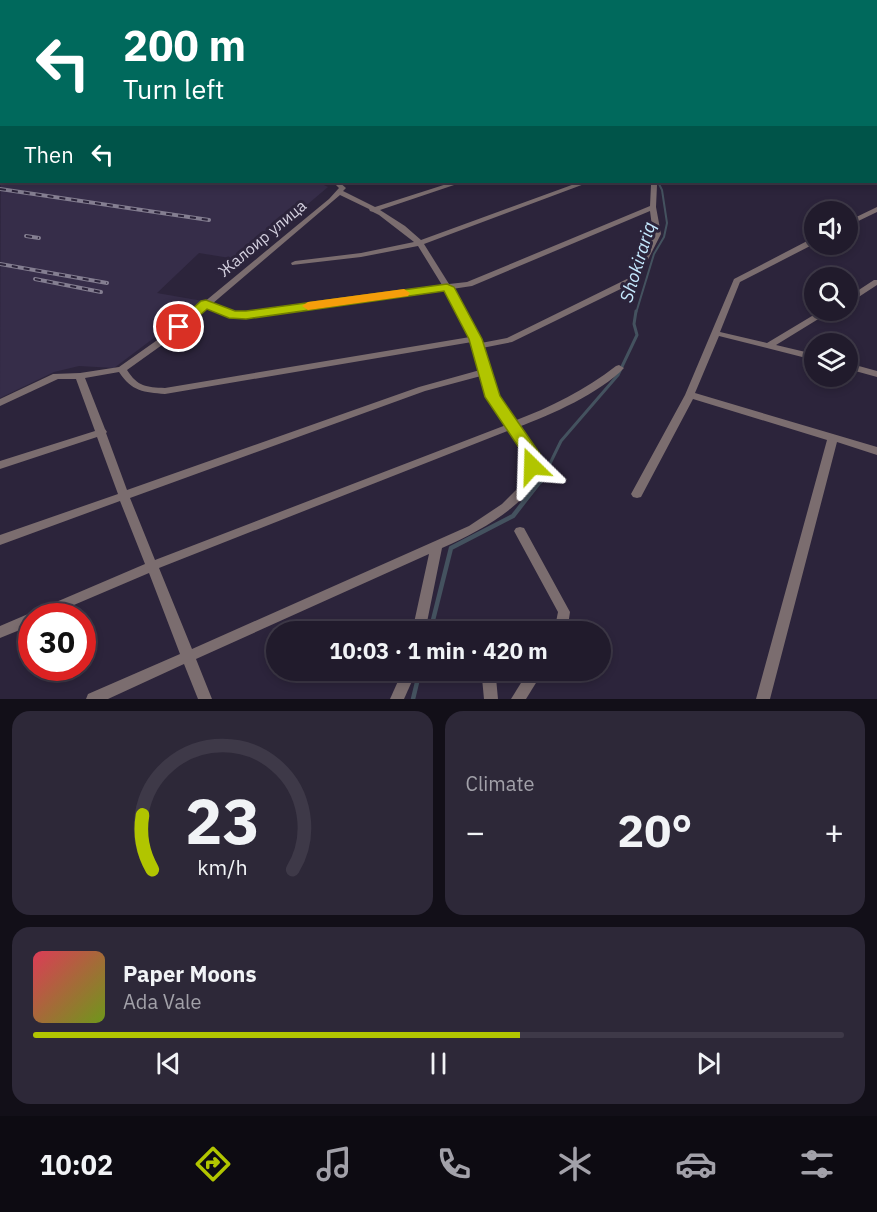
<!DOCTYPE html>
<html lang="en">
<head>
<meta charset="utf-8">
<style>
  :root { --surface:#211b2c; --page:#2d2838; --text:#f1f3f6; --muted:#a2a1a9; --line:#3e3948; --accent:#b1c500 }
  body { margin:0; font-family:"IBM Plex Sans",sans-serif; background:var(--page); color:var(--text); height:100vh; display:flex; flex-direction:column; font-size:22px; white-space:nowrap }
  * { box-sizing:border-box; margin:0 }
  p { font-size:20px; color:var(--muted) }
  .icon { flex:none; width:33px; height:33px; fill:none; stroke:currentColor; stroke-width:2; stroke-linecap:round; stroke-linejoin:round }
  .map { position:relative; height:699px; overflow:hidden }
  .sheet { display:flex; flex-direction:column; gap:12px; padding:12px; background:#120f18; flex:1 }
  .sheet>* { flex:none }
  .top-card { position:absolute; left:0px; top:0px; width:878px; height:183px; box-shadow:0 3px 9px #0003,0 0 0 2px var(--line); background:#00695c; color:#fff; overflow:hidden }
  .controls { position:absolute; left:804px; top:201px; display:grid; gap:12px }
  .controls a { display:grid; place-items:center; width:54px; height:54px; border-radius:50%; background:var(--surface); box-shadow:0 3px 9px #0003,0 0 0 2px var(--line); font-size:30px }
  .speed { position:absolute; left:18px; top:603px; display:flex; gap:12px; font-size:30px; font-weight:700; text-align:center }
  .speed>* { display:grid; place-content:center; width:78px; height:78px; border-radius:50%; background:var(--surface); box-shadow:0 3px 9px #0003,0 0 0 2px var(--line); line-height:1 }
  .speed .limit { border:9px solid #d22; background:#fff; color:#111 }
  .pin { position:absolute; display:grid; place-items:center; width:51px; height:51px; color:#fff; margin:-26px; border:3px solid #fff; border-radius:50%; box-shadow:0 2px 6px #0007 }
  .me { position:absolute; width:66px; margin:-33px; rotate:338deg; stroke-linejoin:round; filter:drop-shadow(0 0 4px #0008) }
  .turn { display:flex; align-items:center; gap:21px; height:126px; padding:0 24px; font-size:27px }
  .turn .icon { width:78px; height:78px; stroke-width:2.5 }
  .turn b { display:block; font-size:42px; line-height:51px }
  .then { display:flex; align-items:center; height:57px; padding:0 24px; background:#0003; gap:12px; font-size:22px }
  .big { font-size:45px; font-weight:700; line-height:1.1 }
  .sheet .card { flex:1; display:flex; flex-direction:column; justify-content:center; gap:9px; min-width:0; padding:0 21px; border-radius:18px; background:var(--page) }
  .sheet .dial { align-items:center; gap:0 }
  .dial svg { height:156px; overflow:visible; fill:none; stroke:var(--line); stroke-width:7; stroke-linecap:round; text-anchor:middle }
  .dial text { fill:var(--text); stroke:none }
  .song { display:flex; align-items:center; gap:18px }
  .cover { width:72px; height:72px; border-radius:9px; background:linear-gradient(135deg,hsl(350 70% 55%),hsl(80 70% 35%)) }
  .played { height:6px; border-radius:3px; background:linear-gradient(90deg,var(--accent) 60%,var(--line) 60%) }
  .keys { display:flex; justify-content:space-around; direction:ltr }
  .heat { display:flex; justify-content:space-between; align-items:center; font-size:33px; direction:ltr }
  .sheet .tiles { flex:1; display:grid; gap:12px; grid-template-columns:1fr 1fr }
  .card:last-child { grid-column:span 2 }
  .trip { position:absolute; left:266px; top:621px; width:345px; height:60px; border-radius:30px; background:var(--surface); box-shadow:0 3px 9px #0003,0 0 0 2px var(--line); font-weight:700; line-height:60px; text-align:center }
  .dock { display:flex; height:96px; justify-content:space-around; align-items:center; background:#0d0b12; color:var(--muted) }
  .dock .icon { width:42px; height:42px }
  .dock .current { color:var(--accent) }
  .dock b { font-size:27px; color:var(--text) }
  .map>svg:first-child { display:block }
  .built { fill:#362d49 }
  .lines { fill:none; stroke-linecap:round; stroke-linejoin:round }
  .stream-far2 { stroke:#44525f; stroke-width:2 }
  .stream-far1 { stroke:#44525f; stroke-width:3 }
  .stream { stroke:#44525f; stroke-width:4.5 }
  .minor { fill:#7b6d6f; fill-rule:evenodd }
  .major { fill:#cfb1b6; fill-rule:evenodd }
  .rail-far1-casing { stroke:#847e91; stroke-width:2 }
  .rail-casing { stroke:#847e91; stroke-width:4 }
  .rail-far1 { stroke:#2c243b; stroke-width:1.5; stroke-dasharray:4.5; stroke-linecap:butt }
  .rail { stroke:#2c243b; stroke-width:2; stroke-dasharray:6; stroke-linecap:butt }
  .route { fill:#b1c500; stroke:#738000; stroke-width:1.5 }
  .slow { fill:#f59e0b }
  .labels { text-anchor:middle; stroke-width:6; stroke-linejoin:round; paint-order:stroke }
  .street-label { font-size:16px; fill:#d4d0df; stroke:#2c243b }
  .water-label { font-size:18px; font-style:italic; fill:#c5e9fe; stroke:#2c243b }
</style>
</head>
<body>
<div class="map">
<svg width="877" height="699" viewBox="0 0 877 699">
  <rect width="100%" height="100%" fill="#2c243b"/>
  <!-- built -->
  <path class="built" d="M1,86L2,182H318L328,187L242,260L199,253L157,293L203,301L114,368L79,366L54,372L0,398Z"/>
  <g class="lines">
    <!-- stream-far2 -->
    <path class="stream-far2" d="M636,313L654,254L664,237L667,223L662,190L658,182"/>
    <!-- stream-far1 -->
    <path class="stream-far1" d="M541,482L561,441L618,375L637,335L634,324L636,311"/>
    <!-- stream -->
    <g class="stream">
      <path d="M430,632L451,548L513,516L541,480"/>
      <path d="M413,699L420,670"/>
    </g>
    <!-- minor -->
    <g class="minor">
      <path d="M4,0H8L10,2H5Z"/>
      <path d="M452,0H459L447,2Z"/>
      <rect x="0" y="82" width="2" height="4"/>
      <path d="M333,182H339L346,188L343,191L375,207L453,182H461L460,183L380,210L405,226L421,240L580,182H588L587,183L424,244L449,284L467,282L650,206L651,185L648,182H654L657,185L656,207L661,234L637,281L512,342L482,348L497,397L514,421C551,407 585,390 616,366L619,365L624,368C600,393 551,415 518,427L537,454L538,479C515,513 479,531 442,548L425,632H412L429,554L196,659L212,699H198L184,664L108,699H86L88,694L180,654L149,573L48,616H32V625L0,638V626L145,564L120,501L0,545V535L118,494L97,437L0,469V461L95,431L76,379H58L0,406V399L53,374L80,373L119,367L163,336L329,199L339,188ZM340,195L369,209L370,211L373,212L379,215L414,242L361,253L295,261L291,263L292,265L361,257L418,246L442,285L246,312H234L212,304ZM650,211L653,234L631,277L507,338L481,343L468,316L452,289L472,286ZM444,290L460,316L470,337L165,388C146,387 138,387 127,370L169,340L207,308L230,317L246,318ZM472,342L480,370L419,387L127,490L106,433L107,432L105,429L85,378L119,372C132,392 144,392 165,394ZM481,376L487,397L506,425L155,560L130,498L425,391ZM510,430L527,454L528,478L502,504L469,526L192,649L159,568Z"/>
      <path d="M877,207V212L848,226V221Z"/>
      <path d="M811,239H814V244L740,282L720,332L767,343L822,310H833L776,345L814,354V360L719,336L695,393L877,447V455L837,442L770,699H756L827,440L693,399L641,497L637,498L633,497L631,494L685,395L734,279Z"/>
      <path d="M874,280H877V285L851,302H848V297Z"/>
      <path d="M848,363L877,371V377L848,369Z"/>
      <path d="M520,527L524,528L570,612L567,632H554L558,612L514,531L516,528Z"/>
      <path d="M403,670H417L404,699H390Z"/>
      <path d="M529,670H544L526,699H511Z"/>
      <path d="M489,672L494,674L496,678L498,699H484L482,678L484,674Z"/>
    </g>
    <!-- major -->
    <g class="major">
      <path d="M484,0L493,2H486Z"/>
      <rect x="876" y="130" width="1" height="5"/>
    </g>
    <defs>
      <path id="rail-far1" d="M62,2L67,0"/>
      <g id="rail">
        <path d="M0,189L209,220"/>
        <path d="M26,236L39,238"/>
        <path d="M0,264L107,283"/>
        <path d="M35,279L101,292"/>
      </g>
    </defs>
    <!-- rail-far1 casing -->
    <use href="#rail-far1" class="rail-far1-casing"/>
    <!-- rail casing -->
    <use href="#rail" class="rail-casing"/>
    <!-- rail-far1 -->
    <use href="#rail-far1" class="rail-far1"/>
    <!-- rail -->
    <use href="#rail" class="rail"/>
  </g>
  <!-- route -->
  <path class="route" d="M447,284L454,287L482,339L500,396L540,454L541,466L538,471H527L524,455L485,397L469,339L444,291L246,319L229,318L207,309L184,329L179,330L173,327L201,301L206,300L235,311H246Z"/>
  <!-- slow -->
  <path class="slow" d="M404,289L410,293L408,296L308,310L302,306L308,302Z"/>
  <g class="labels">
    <!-- street labels -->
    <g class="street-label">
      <text transform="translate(262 238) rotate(-40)" y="6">Жалоир улица</text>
    </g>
    <!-- water labels -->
    <g class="water-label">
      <text transform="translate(638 262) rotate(-73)" y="6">Shokirariq</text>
    </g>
  </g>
</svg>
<div class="controls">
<a><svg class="icon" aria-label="sound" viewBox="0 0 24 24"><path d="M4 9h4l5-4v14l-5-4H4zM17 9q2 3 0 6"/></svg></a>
<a><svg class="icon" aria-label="search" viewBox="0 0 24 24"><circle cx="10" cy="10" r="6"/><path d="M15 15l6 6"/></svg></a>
<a><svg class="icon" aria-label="layers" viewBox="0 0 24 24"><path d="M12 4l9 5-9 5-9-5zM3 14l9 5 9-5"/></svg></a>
</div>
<div class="speed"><div class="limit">30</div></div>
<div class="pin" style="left:179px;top:327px;background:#d93025"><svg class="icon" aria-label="arrive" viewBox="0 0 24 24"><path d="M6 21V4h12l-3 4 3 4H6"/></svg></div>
<svg class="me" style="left:532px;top:466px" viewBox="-20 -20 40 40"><path d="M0-17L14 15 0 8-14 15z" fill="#b1c500" stroke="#fff" stroke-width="4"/></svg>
<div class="trip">10:03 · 1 min · 420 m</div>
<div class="top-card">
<div class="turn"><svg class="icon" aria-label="left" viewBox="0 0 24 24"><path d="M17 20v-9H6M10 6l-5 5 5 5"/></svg><div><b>200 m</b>Turn left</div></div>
<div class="then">Then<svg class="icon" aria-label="left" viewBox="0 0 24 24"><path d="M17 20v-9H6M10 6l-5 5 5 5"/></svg></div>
</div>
</div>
<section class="sheet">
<div class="tiles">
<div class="card dial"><svg viewBox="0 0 100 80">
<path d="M14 69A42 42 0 1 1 86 69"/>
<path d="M14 69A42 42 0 0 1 9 41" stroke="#b1c500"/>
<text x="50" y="56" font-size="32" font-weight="700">23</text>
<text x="50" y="72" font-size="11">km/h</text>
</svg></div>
<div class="card"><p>Climate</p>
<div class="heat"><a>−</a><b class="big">20°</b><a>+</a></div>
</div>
<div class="card">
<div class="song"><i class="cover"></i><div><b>Paper Moons</b><p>Ada Vale</p></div></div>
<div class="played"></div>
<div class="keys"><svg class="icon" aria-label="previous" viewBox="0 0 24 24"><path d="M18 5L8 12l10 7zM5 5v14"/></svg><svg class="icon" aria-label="pause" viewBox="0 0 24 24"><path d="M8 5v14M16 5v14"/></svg><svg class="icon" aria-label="next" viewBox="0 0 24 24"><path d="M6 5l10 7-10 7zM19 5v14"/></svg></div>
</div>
</div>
</section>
<nav class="dock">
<b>10:02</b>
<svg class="icon current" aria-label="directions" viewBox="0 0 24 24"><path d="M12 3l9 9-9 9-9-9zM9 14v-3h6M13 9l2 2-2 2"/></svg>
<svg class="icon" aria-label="music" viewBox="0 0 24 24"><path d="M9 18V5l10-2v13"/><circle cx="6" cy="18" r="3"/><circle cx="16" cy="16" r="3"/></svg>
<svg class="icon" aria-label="phone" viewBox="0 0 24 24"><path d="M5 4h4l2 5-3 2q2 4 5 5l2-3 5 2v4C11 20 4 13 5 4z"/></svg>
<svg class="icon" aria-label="climate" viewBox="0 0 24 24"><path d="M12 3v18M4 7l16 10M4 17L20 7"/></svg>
<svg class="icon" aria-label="car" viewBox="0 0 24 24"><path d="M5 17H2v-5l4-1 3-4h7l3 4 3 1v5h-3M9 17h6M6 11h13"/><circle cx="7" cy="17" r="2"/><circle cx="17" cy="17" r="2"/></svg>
<svg class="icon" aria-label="filters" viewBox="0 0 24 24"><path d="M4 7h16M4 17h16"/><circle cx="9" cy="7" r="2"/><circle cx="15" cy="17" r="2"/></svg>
</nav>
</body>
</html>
